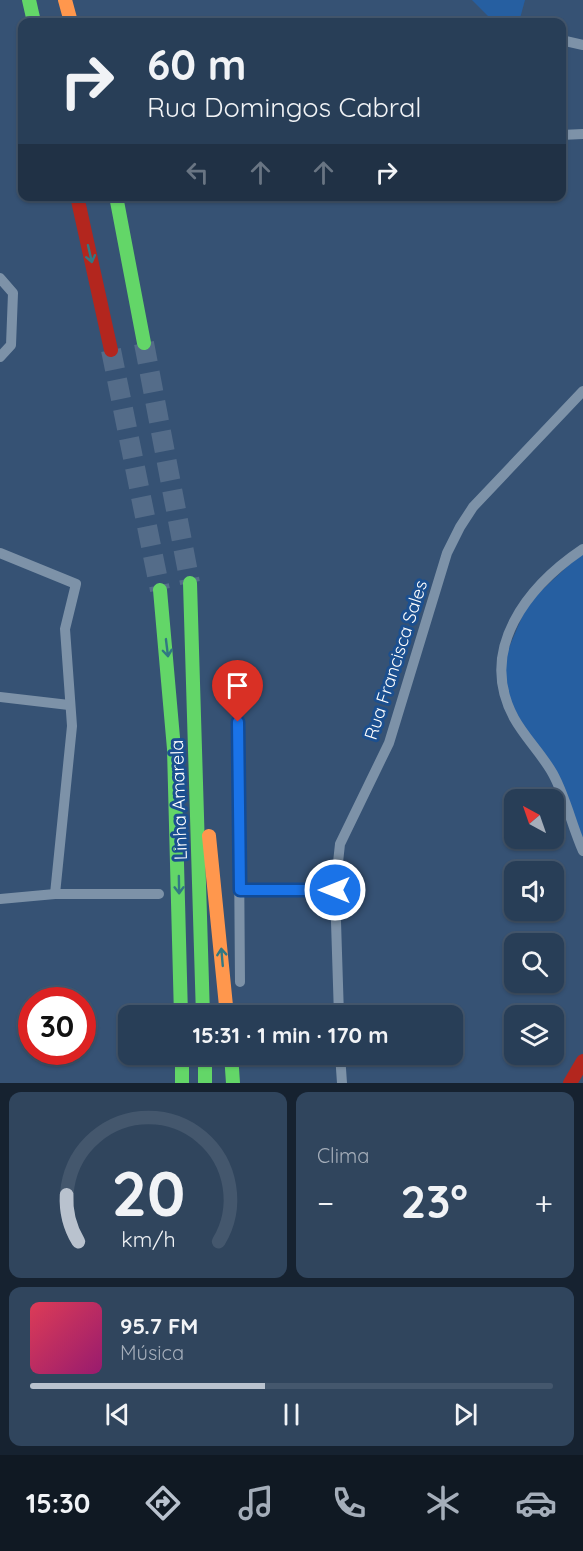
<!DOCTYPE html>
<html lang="pt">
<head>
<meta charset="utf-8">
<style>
  :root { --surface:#283e57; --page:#30455d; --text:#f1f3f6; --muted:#a5aeba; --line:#44576d; --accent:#b9c2ce }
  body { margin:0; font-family:Quicksand,sans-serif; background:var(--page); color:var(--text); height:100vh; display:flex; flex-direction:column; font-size:22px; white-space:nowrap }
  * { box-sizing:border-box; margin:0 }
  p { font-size:20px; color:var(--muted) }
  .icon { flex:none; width:33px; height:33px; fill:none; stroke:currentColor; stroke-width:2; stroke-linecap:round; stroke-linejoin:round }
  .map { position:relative; height:1083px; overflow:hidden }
  .drawer { display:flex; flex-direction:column; gap:9px; padding:9px; background:#162230; flex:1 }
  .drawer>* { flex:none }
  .guide { position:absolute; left:18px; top:18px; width:548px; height:183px; border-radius:12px; box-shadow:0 2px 4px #0004,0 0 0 2px var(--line); background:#283e57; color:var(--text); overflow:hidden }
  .needle { width:39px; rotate:320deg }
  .controls { position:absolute; left:504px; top:789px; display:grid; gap:12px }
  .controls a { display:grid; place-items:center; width:60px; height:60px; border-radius:12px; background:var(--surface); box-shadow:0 2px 4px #0004,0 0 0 2px var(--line); font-size:30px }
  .speed { position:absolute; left:18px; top:987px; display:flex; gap:12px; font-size:30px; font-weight:700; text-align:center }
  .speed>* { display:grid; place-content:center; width:78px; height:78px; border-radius:50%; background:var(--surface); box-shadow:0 2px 4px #0004,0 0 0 2px var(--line); line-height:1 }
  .speed .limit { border:9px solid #d22; background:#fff; color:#111 }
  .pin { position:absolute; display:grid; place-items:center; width:51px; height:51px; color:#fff; margin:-62px -26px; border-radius:50% 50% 50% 0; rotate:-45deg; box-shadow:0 0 6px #0007 }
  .pin .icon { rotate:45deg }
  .me { position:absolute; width:66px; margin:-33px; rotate:270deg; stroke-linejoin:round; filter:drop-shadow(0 0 4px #0008) }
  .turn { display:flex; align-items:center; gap:21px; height:126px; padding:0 30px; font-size:27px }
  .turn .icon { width:78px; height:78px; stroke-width:2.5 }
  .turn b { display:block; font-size:42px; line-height:51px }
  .lanes { display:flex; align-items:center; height:57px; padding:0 30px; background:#0003; justify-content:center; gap:30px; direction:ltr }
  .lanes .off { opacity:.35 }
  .big { font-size:45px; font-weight:700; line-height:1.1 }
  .drawer .card { flex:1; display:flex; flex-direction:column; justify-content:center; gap:9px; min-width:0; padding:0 21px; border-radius:12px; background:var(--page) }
  .drawer .dial { align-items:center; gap:0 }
  .dial svg { height:156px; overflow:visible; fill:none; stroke:var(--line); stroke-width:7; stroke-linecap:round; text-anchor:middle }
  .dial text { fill:var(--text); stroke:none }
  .song { display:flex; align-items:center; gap:18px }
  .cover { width:72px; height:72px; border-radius:9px; background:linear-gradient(135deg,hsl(350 70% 55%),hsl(320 70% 35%)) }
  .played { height:6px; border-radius:3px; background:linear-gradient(90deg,var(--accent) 45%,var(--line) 45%) }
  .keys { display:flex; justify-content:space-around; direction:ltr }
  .heat { display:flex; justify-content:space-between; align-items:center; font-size:33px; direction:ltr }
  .drawer .tiles { flex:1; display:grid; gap:9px; grid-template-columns:1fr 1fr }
  .card:last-child { grid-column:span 2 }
  .trip { position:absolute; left:118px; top:1005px; width:345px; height:60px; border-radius:12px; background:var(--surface); box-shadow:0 2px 4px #0004,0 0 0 2px var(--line); font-weight:700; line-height:60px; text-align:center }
  .menu { display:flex; height:96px; justify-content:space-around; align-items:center; background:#101923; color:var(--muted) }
  .menu .icon { width:42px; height:42px }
  .menu .on { color:var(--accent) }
  .menu b { font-size:27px; color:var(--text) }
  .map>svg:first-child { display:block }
  .green { fill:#265fa1 }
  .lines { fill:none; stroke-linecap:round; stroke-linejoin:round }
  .highway-tunnel { stroke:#546c89; stroke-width:20; stroke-dasharray:20 10; stroke-linecap:butt }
  .street { stroke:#7d92a8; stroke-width:10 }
  .fast { stroke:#63d668; stroke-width:14 }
  .slow { stroke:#ff974d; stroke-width:14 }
  .jam { stroke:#b3261e; stroke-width:14 }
  .oneway { stroke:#317883 }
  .route-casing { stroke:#114b97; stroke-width:15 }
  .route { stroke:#1a73e8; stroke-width:10 }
  .labels { text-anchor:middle; stroke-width:6; stroke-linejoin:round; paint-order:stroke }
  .street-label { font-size:18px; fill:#fff; stroke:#1b4f8f }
</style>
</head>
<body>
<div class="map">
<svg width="583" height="1083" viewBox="0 0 583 1083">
  <rect width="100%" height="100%" fill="#365274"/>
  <!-- green -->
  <g class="green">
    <path d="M472,0H525L519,22H494Z"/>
    <path d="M583,552V848L556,778L516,719L504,678L505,657L528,603Z"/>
  </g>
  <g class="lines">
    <!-- highway-tunnel -->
    <g class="highway-tunnel">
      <path d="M144,343L190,583"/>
      <path d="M111,350L160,590"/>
    </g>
    <!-- street -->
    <g class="street">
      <path d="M561,40L583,45"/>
      <path d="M561,135L583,134"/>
      <path d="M0,278L13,293L11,345L0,357"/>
      <path d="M583,549C528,586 477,649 514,718C525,738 542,754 553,774C566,798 572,826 583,851"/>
      <path d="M0,553L76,584L65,629L72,726L55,894"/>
      <path d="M0,697L69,705"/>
      <path d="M238,722L240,982"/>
      <path d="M240,890H335"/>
      <path d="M0,899L55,894H159"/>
      <path d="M339,1016L335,890L340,844L389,743L447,553L460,527L473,507L583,391"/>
      <path d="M340,1054L342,1083"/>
    </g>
    <!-- fast -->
    <g class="fast">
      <path d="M29,0L34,22"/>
      <path d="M116,196L144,343"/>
      <path d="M190,583L203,1016"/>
      <path d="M160,590L174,749L181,1016"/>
      <path d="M182,1054V1083"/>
      <path d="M205,1054V1083"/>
      <path d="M231,1054L233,1083"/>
    </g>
    <!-- slow -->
    <g class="slow">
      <path d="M65,0L71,22"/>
      <path d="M209,836L227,1016"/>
    </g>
    <!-- jam -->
    <g class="jam">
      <path d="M77,196L111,350"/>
      <path d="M570,1083L583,1061"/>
    </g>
  </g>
  <!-- one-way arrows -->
  <defs><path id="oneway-shaft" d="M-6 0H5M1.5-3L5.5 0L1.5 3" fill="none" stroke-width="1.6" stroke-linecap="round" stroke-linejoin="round" transform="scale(1.5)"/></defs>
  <g class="oneway">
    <use href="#oneway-shaft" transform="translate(90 254) rotate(77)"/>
    <use href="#oneway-shaft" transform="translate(167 648) rotate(83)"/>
    <use href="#oneway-shaft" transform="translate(179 885) rotate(89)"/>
    <use href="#oneway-shaft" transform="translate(222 957) rotate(-95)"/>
  </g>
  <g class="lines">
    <defs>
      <path id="route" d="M238,722L240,890H335"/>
    </defs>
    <!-- route casing -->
    <use href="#route" class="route-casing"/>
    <!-- route -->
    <use href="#route" class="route"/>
  </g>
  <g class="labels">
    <!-- street labels -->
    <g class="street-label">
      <text transform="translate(396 660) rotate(-72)" y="6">Rua Francisca Sales</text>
      <text transform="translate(179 800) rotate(-92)" y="6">Linha Amarela</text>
    </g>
  </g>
</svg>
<div class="controls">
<a><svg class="needle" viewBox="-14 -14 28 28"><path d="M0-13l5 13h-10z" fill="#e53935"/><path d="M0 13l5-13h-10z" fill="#a5aeba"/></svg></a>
<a><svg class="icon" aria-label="sound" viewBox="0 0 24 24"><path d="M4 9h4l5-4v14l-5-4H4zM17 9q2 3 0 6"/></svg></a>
<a><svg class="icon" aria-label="search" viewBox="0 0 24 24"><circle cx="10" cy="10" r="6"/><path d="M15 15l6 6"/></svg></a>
<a><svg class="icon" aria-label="layers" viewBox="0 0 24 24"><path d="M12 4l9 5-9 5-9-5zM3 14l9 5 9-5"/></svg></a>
</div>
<div class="speed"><div class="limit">30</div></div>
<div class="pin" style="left:238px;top:722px;background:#d93025"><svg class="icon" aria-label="arrive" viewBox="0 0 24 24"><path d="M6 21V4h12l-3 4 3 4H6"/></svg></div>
<svg class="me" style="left:335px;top:890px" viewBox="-20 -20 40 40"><circle r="17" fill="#1a73e8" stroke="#fff" stroke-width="3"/><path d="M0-11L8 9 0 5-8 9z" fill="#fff"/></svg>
<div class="trip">15:31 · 1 min · 170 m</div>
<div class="guide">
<div class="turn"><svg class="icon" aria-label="right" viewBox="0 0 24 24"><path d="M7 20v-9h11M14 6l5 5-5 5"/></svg><div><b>60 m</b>Rua Domingos Cabral</div></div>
<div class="lanes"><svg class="icon off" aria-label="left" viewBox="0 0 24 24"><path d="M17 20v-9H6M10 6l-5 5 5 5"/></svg><svg class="icon off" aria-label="ahead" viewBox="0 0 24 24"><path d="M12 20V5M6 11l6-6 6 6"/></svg><svg class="icon off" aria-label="ahead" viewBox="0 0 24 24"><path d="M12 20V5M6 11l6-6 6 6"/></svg><svg class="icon" aria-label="right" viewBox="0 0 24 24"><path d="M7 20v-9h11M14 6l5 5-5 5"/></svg></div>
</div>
</div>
<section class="drawer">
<div class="tiles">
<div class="card dial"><svg viewBox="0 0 100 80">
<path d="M14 69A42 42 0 1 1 86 69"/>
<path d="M14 69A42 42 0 0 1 8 45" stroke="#b9c2ce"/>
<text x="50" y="56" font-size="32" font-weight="700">20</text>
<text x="50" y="72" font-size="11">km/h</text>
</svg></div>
<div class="card"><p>Clima</p>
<div class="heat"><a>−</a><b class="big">23°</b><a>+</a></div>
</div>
<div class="card">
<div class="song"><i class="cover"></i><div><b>95.7 FM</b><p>Música</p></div></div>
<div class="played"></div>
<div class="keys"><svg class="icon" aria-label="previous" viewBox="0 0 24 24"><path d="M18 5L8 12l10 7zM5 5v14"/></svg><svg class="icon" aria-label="pause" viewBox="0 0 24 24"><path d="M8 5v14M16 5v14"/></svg><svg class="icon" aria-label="next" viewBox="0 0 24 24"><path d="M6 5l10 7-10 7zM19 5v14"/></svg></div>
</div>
</div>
</section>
<nav class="menu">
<b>15:30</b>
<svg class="icon on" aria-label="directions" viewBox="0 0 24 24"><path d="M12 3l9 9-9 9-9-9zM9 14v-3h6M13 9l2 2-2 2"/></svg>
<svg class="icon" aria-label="music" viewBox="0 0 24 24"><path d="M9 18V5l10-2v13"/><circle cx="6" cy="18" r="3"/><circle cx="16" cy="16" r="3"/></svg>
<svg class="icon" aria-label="phone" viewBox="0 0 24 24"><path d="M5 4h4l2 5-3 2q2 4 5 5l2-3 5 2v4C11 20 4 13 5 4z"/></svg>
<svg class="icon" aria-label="climate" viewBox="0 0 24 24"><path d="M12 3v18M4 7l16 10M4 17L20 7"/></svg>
<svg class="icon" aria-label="car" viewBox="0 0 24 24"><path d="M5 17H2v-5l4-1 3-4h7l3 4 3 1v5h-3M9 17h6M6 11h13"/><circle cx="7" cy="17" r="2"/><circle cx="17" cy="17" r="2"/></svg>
</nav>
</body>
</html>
